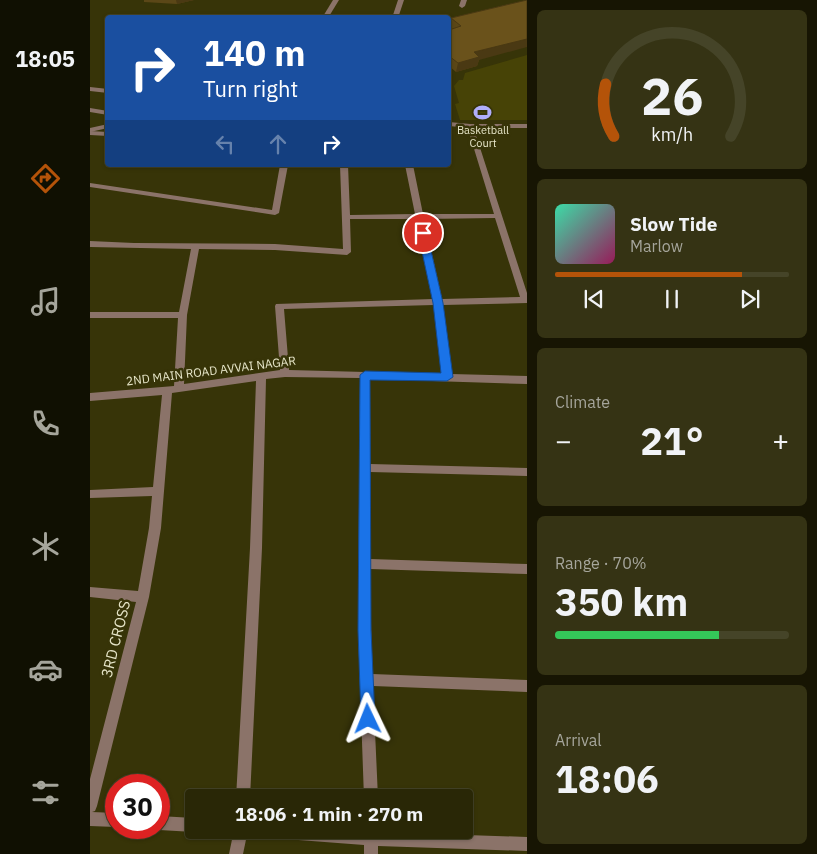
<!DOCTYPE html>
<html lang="en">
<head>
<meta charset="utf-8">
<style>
  :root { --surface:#292706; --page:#353314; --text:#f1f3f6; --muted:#a5a59b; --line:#454428; --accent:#b45309 }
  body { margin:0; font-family:"IBM Plex Sans",sans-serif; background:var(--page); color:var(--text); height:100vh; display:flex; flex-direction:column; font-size:19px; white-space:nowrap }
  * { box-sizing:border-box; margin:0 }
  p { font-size:16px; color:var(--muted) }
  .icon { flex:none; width:28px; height:28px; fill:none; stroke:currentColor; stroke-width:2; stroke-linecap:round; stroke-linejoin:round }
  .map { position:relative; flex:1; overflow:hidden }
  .drawer { display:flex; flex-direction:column; gap:10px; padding:10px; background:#171503; width:290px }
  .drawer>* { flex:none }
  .guide { position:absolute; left:15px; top:15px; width:346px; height:152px; border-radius:5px; box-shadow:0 1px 4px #0004,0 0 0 1px var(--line); background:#1a4fa0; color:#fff; overflow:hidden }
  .speed { position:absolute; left:15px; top:774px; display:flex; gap:10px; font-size:25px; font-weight:700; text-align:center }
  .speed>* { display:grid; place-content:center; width:65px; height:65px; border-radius:50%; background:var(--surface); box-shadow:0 1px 4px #0004,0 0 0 1px var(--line); line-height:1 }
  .speed .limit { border:8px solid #d22; background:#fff; color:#111 }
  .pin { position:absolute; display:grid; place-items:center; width:42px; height:42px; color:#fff; margin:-21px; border:2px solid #fff; border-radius:50%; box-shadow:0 1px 5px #0007 }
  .me { position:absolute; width:55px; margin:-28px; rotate:358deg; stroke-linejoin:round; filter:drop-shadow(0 0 4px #0008) }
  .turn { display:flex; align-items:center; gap:18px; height:105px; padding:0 15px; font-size:22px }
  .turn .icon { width:65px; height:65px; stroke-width:2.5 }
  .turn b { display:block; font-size:35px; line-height:42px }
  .lanes { display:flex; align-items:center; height:48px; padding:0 15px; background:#0003; justify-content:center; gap:25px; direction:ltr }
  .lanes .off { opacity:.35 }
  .big { font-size:38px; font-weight:700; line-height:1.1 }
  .drawer .tile { flex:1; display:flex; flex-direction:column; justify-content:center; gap:8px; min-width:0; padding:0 18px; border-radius:8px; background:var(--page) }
  .drawer .dial { align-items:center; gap:0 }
  .dial svg { height:130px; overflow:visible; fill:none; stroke:var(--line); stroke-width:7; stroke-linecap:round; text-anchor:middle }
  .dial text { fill:var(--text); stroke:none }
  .song { display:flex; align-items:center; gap:15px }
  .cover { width:60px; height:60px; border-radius:8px; background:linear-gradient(135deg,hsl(160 70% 55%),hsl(330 70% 35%)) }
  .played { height:5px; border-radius:2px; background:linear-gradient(90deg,var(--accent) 80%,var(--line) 80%) }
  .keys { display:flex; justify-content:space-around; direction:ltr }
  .heat { display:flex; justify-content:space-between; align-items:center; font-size:28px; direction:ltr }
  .charge { height:8px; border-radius:4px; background:linear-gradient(90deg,#34c759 70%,var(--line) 0) }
  .trip { position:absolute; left:95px; top:789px; width:288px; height:50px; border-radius:5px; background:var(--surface); box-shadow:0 1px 4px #0004,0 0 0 1px var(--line); font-weight:700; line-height:50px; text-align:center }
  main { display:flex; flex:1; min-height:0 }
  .tabs { display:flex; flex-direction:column; width:90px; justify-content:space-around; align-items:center; background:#101002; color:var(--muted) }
  .tabs .icon { width:35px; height:35px }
  .tabs .on { color:var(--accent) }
  .tabs b { font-size:22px; color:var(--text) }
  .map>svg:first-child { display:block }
  .green { fill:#474306 }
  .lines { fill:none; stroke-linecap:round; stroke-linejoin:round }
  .minor { fill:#8b7369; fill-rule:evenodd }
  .tertiary { fill:#8b7369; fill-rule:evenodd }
  .wall { fill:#5b4717 }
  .shaded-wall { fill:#4a3913 }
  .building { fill:#6a521b; stroke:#4a3913 }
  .route { fill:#1a73e8; stroke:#114b97 }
  .labels { text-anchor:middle; stroke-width:5; stroke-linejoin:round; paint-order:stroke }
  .far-poi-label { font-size:11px; fill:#e6e5c8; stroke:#373408 }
  .street-label { font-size:12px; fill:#e6e5c8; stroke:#373408 }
  .near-street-label { font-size:15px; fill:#e6e5c8; stroke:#373408 }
</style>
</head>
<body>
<main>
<nav class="tabs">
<b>18:05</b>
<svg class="icon on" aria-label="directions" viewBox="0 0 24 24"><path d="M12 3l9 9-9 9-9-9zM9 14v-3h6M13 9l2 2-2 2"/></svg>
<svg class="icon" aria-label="music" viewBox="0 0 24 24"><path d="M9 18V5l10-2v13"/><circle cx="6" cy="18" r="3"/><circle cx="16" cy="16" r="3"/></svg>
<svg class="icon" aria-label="phone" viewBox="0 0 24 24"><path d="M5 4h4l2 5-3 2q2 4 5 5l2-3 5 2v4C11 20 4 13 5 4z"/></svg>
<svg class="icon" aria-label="climate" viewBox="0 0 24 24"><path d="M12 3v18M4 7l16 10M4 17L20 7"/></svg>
<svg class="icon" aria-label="car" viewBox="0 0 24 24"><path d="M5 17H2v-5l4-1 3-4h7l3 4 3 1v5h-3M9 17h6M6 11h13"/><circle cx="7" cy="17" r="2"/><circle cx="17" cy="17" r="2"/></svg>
<svg class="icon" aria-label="filters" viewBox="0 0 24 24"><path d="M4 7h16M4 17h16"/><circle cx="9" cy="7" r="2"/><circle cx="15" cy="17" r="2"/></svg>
</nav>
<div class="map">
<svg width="437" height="854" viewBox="0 0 437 854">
  <rect width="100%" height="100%" fill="#373408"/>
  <!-- green -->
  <path class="green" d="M437,55V120H370L365,104L369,103L364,86L369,80H373L375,73Z"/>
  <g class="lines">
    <!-- minor -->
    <g class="minor">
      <path d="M243,0H249L238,18H232Z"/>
      <path d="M308,0H314L308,18H302Z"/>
      <path d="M371,0H377L375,6L372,8L369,6Z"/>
      <path d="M0,87L18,89V93L0,91Z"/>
      <path d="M0,108L18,111V115L0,112Z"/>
      <path d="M380,124L383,126L437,293V303L353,305L361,374L437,376V384L280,379V464L437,468V476L280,472V559L437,564V574L280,569L282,674L437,680V692L283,686L288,798H274L268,630L270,378L195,377L176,379L172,548L160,798H146L160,548L166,381L82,393L71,528L59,597L7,806L5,811L2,812L26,813V827L0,826V779L46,602L0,597V587L48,591L59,528L62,496L0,498V490L63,487L72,395L0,401V393L84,386L88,318H0V312H89L101,249L0,247V241L44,243L185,244L253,249L250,165H258L260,215L325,214L315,165H323L333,214H404L377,126ZM405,218L430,297L352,299L334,219ZM260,219H326L343,299L186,304L185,306L190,370L94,384L97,315L109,249L185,250L257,255L261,252ZM344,305L352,374L199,370L194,309Z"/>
      <path d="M0,131L18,132V136L0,135Z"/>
      <path d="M190,165H198L189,213L185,215L0,187V183L182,210Z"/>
      <path d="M69,816L104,818V830H109L104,832L69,830L64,828H69Z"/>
      <path d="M144,830H158L153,854H139Z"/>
      <path d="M162,830L275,831V830H289V832L437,837V851L288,846V854H274V845L169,837L164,835Z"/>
    </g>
    <!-- tertiary -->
    <g class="tertiary">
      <path d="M359,122L380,124H437V128H380L359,126Z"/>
      <path d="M18,124V128L0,132V128Z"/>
    </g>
  </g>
  <!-- wall -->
  <g class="wall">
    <path d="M54,0H104L87,4L54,2Z"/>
    <path d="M437,0L389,60L387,66L366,72L359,66V30L362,29L359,27L361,18Z"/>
  </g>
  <!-- shaded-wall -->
  <g class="shaded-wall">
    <path d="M86,0H104L87,4Z"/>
    <path d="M437,39V47L389,60L387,66L366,72L368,63L384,52Z"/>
  </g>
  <!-- building -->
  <path class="building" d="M437,0V39L384,52L389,57L368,63L359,56V30L371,26L361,18Z"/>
  <!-- route -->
  <path class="route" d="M333,230L337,233L353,303L363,377L357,381L280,380L281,630L285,719L283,725L278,727L273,725L271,719L268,630L270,375L275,371L351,373L343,303L328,233Z"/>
  <!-- icons -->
  <defs>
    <symbol id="stadium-bare" viewBox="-9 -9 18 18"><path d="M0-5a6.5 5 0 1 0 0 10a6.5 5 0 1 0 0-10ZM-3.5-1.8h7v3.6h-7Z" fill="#b0aefa" stroke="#373408" stroke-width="2.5" paint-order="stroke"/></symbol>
  </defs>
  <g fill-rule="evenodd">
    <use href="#stadium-bare" x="380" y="100" width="25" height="25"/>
  </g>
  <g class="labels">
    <!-- far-poi labels -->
    <g class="far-poi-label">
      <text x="393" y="134">Basketball<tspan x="393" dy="13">Court</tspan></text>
    </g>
    <!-- street labels -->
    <g class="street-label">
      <text transform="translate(121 371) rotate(-7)" y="4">2ND MAIN ROAD AVVAI NAGAR</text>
    </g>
    <!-- near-street labels -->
    <g class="near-street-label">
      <text transform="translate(26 639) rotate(-76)" y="5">3RD CROSS</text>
    </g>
  </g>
</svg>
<div class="speed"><div class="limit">30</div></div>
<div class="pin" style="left:333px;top:233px;background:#d93025"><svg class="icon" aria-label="arrive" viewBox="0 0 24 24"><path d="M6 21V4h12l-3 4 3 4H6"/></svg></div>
<svg class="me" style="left:278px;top:719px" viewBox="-20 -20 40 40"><path d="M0-17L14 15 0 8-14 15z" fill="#1a73e8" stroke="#fff" stroke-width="4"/></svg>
<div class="trip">18:06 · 1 min · 270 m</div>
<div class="guide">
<div class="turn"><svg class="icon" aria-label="right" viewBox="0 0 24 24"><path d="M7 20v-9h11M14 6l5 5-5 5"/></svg><div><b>140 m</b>Turn right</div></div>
<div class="lanes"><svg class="icon off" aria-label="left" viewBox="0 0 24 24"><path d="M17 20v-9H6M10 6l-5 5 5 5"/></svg><svg class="icon off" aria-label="ahead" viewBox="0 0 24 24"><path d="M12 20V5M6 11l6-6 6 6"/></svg><svg class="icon" aria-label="right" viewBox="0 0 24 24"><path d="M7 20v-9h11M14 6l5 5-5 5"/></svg></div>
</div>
</div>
<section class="drawer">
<div class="tile dial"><svg viewBox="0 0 100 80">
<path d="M14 69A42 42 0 1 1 86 69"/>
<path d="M14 69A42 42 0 0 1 9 37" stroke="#b45309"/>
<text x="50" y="56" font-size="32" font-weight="700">26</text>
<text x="50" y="72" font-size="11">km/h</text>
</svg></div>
<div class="tile">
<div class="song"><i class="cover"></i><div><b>Slow Tide</b><p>Marlow</p></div></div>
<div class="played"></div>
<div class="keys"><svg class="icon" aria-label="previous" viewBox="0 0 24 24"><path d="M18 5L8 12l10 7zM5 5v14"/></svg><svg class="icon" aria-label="pause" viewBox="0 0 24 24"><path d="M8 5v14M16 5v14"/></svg><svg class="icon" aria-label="next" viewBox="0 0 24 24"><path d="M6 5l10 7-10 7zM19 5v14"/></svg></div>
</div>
<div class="tile"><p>Climate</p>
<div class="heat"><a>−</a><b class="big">21°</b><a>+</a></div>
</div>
<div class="tile"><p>Range · 70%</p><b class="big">350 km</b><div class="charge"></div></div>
<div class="tile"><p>Arrival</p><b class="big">18:06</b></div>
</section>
</main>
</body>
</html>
